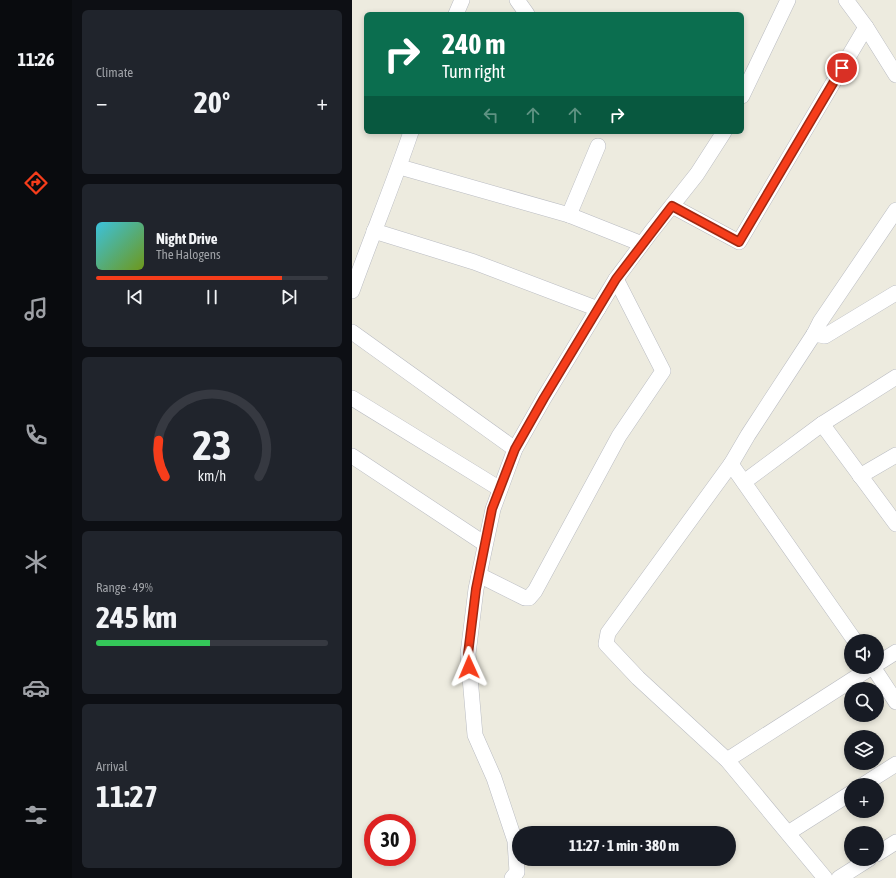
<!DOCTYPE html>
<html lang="en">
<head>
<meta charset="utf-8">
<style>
  :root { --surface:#171b24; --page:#20242c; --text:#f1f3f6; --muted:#9ea1a6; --line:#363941; --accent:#f63d1b }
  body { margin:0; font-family:"Asap Condensed",sans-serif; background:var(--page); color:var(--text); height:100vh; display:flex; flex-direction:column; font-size:15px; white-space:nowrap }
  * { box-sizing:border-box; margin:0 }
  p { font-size:13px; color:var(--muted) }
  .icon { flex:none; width:22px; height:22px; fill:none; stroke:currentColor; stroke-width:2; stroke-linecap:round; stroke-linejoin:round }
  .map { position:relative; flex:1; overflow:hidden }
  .panel { display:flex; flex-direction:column; gap:10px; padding:10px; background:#0d0f14; width:280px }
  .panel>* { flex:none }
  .top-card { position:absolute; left:12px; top:12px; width:380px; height:122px; border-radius:6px; box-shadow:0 2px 6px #0003; background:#0b6e4f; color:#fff; overflow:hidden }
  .fabs { position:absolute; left:492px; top:634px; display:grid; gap:8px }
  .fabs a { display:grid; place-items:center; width:40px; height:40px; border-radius:50%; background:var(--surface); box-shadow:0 2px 6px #0003; font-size:20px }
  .speed { position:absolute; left:12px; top:814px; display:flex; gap:8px; font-size:20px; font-weight:700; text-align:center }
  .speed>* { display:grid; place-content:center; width:52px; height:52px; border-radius:50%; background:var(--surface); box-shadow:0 2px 6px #0003; line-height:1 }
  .speed .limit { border:6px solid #d22; background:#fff; color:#111 }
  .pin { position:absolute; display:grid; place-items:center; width:34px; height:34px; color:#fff; margin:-17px; border:2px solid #fff; border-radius:50%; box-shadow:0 1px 4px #0007 }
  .me { position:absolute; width:44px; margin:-22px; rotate:359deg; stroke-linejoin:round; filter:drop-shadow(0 0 3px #0008) }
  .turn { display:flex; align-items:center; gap:14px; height:84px; padding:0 12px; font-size:18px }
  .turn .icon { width:52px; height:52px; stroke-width:2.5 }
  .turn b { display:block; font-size:28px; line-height:34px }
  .lanes { display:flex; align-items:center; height:38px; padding:0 12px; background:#0003; justify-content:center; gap:20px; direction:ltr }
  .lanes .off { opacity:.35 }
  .big { font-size:30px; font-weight:700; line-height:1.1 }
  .panel .widget { flex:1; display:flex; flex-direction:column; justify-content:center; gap:6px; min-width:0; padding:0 14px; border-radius:6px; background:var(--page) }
  .panel .dial { align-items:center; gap:0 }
  .dial svg { height:104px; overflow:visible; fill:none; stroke:var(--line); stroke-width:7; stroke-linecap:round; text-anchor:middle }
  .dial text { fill:var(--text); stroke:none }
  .song { display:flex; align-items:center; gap:12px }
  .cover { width:48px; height:48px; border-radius:6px; background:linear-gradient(135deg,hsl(190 70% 55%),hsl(80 70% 35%)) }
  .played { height:4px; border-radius:2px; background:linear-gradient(90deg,var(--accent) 80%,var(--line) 80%) }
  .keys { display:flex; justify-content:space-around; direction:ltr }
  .heat { display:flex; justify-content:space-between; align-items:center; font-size:22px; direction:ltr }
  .charge { height:6px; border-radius:3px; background:linear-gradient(90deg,#34c759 49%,var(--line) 0) }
  .trip { position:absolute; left:160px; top:826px; width:224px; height:40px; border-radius:20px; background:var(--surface); box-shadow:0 2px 6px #0003; font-weight:700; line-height:40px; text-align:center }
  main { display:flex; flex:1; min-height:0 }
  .menu { display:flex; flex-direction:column; width:72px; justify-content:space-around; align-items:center; background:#090b0e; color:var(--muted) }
  .menu .icon { width:28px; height:28px }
  .menu .selected { color:var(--accent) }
  .menu b { font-size:18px; color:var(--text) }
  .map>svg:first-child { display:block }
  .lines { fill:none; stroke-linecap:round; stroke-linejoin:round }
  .minor-casing { stroke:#babcc2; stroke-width:16 }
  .minor { stroke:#fff; stroke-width:15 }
  .route-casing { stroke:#a02812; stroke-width:10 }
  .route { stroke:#f63d1b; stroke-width:7 }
</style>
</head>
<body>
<main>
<nav class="menu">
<b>11:26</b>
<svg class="icon selected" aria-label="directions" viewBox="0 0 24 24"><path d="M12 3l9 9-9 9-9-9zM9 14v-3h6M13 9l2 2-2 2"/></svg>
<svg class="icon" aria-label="music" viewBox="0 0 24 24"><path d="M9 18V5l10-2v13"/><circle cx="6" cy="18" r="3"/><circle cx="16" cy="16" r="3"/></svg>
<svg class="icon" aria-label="phone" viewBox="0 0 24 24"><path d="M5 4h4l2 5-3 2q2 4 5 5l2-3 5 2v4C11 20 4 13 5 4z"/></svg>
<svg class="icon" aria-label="climate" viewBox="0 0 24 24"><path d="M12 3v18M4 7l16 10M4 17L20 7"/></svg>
<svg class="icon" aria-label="car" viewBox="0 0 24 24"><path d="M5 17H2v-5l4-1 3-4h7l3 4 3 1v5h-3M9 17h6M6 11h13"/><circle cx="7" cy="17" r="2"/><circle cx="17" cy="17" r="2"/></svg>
<svg class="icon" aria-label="filters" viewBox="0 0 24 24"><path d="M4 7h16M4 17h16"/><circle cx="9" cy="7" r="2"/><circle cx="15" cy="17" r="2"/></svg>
</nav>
<section class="panel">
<div class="widget"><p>Climate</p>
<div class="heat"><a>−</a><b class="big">20°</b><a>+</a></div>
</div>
<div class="widget">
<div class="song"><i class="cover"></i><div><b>Night Drive</b><p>The Halogens</p></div></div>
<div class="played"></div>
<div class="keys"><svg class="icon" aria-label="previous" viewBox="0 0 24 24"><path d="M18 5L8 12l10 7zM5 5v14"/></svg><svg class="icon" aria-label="pause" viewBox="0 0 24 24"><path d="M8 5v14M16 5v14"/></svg><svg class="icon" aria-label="next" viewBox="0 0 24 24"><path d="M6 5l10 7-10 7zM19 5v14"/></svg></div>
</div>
<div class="widget dial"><svg viewBox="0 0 100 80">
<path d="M14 69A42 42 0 1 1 86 69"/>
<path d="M14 69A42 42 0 0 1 9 41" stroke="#f63d1b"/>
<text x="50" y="56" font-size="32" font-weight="700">23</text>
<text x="50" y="72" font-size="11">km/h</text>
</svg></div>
<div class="widget"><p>Range · 49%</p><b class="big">245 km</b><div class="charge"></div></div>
<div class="widget"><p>Arrival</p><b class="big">11:27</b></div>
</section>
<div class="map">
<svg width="544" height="878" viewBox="0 0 544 878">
  <rect width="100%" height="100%" fill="#edebdf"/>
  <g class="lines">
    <defs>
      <g id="minor">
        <path d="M165,0L175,14"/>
        <path d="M494,0L514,27L544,75"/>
        <path d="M104,14L110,0"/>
        <path d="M390,96L436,0"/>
        <path d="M48,167L217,215L290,244"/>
        <path d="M320,206L387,242L514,27"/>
        <path d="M217,215L246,146"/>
        <path d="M22,231L122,262L246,309"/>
        <path d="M0,291C19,238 41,185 59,132"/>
        <path d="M0,332L163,449"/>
        <path d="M462,334L473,336L544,293"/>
        <path d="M0,398L148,489"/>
        <path d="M470,424L544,524"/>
        <path d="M0,456L133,544"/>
        <path d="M379,464L256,633L254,644L286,678L375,760L473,878"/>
        <path d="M508,476L544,455"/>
        <path d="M392,482L470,424L544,377"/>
        <path d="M127,575L173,598H177L183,591L267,436L311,371L264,279"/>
        <path d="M503,641L379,464L396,435L462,334L468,322L544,210"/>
        <path d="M525,664L544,652"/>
        <path d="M521,667L544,702"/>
        <path d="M375,760L520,667"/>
        <path d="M511,785L544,764"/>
        <path d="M436,833L499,793"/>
        <path d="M525,854L544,842"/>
        <path d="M160,878L165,872L163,841L142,778L123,735L116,654L124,589L141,509L163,449L192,398L264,279L299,232L345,174L372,132"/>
        <path d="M487,878L517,859"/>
      </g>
    </defs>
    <!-- minor casing -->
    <use href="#minor" class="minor-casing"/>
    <!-- minor -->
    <use href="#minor" class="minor"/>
  </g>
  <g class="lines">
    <defs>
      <path id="route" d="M117,667L116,654L124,589L140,509L163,449L192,398L264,279L320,206L387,242L490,68"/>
    </defs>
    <!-- route casing -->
    <use href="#route" class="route-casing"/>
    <!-- route -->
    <use href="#route" class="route"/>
  </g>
</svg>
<div class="fabs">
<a><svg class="icon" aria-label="sound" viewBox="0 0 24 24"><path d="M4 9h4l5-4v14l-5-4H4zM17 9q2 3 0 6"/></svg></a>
<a><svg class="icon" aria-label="search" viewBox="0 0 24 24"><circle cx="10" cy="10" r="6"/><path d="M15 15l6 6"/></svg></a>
<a><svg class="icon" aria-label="layers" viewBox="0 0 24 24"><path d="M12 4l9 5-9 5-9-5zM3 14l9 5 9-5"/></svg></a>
<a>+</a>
<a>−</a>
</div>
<div class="speed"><div class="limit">30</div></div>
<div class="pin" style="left:490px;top:68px;background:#d93025"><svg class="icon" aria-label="arrive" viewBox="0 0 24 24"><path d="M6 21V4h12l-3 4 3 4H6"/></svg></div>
<svg class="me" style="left:117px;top:667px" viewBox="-20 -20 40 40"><path d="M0-17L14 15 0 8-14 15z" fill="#f63d1b" stroke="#fff" stroke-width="4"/></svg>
<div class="trip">11:27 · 1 min · 380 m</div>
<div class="top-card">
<div class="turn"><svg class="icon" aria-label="right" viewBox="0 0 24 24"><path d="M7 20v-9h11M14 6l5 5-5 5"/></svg><div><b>240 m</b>Turn right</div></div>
<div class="lanes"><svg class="icon off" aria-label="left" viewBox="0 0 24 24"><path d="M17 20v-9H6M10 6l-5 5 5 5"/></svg><svg class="icon off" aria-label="ahead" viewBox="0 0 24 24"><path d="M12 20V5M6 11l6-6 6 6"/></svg><svg class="icon off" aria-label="ahead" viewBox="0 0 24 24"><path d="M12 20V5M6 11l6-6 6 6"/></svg><svg class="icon" aria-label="right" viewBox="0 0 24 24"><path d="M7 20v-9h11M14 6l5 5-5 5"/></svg></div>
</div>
</div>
</main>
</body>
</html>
